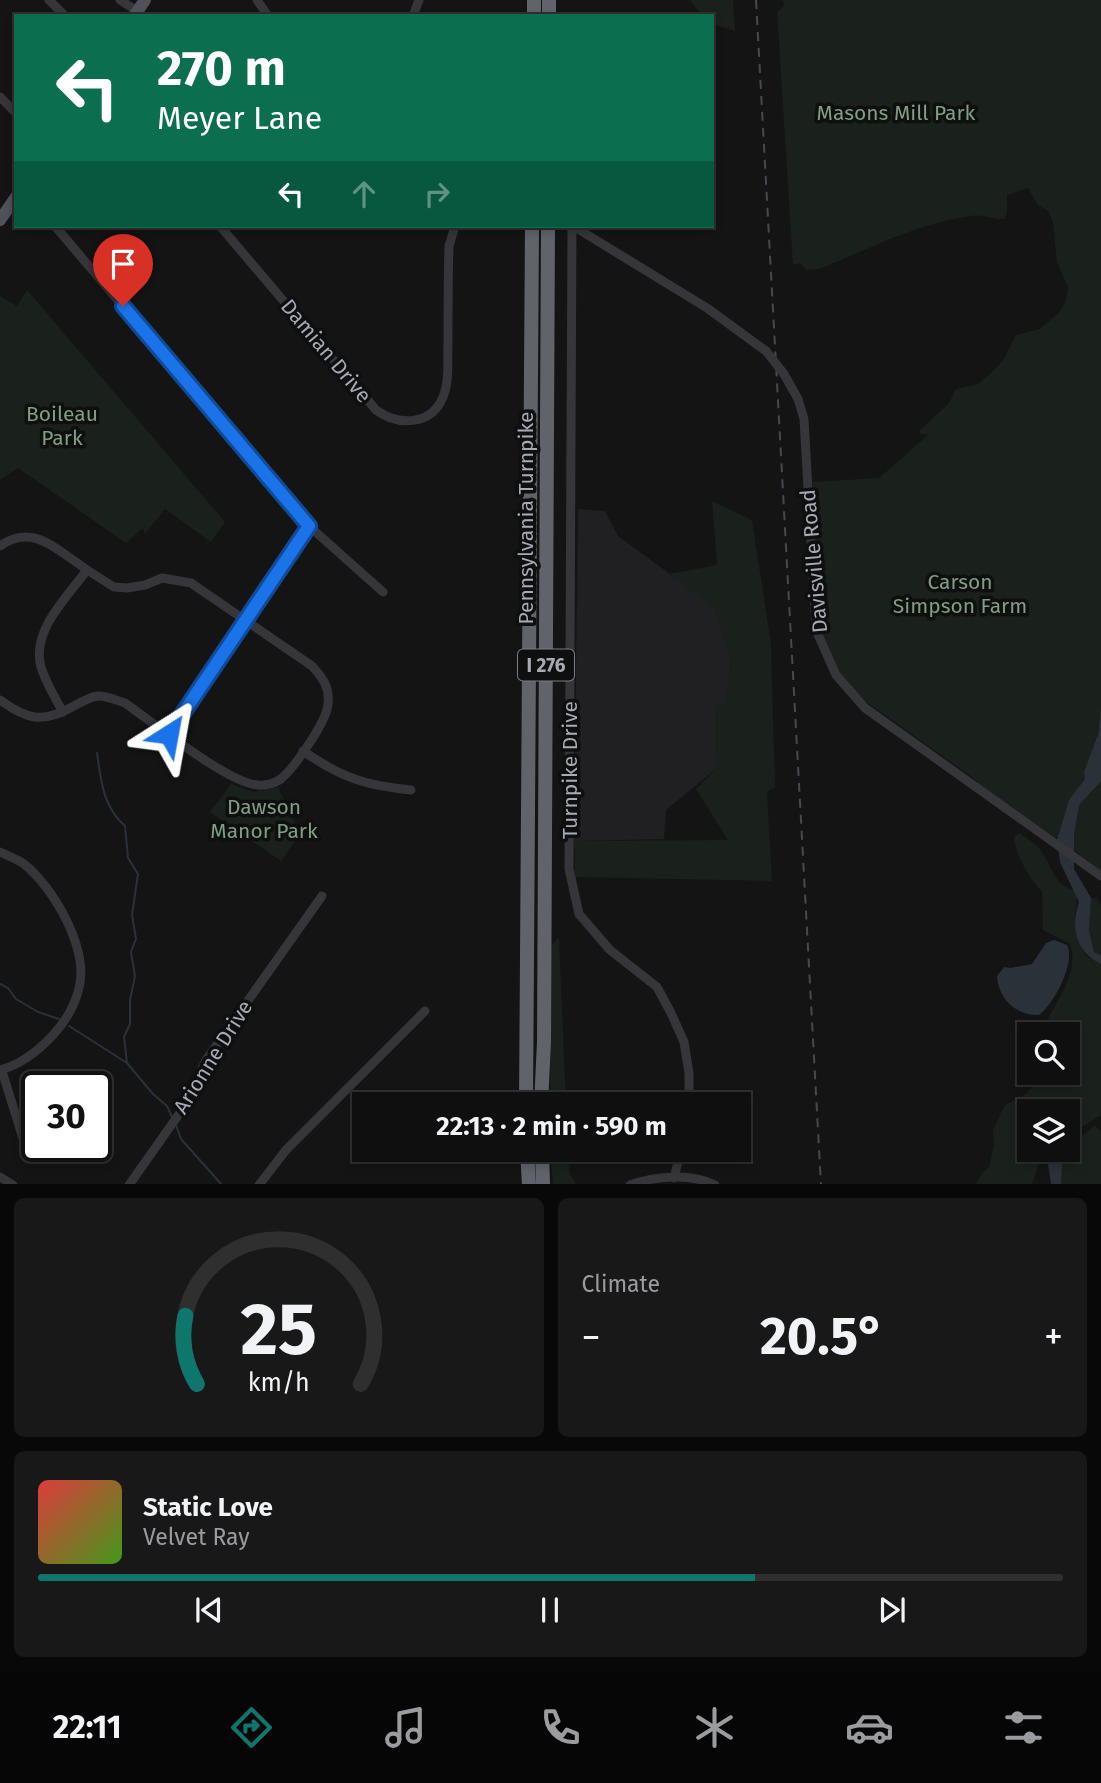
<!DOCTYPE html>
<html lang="en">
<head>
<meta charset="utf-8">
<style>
  :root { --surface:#0f0f10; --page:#181819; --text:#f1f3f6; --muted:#9b9c9f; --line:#2f2f30; --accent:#0f766e }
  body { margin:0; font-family:"Fira Sans",sans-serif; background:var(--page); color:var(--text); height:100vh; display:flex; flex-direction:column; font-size:26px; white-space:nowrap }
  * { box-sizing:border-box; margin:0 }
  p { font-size:23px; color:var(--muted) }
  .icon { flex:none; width:38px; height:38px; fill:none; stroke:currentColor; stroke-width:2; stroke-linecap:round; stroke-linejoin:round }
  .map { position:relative; height:1184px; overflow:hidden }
  .side { display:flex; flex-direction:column; gap:14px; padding:14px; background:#080809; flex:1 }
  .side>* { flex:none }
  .guide { position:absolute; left:14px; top:14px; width:700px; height:214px; border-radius:0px; box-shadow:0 4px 10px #0003,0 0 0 2px var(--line); background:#0b6e4f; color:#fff; overflow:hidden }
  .buttons { position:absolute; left:1017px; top:1022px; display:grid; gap:14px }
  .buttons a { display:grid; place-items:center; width:63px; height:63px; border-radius:0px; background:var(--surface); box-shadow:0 4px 10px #0003,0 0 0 2px var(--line); font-size:35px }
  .speed { position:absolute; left:21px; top:1071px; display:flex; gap:14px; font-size:35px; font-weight:700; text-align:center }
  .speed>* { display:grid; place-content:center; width:91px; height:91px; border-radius:50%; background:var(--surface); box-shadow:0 4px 10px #0003,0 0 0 2px var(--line); line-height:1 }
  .speed .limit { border:4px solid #111; border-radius:10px; background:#fff; color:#111 }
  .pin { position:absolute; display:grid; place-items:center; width:60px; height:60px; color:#fff; margin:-72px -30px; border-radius:50% 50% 50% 0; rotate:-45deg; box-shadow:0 0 7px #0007 }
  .pin .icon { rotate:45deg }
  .me { position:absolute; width:77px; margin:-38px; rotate:34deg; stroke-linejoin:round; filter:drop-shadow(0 0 5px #0008) }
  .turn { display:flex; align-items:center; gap:24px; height:147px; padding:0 28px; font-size:32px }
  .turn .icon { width:91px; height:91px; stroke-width:2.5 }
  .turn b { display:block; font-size:49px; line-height:60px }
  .lanes { display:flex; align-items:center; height:66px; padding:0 28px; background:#0003; justify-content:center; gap:35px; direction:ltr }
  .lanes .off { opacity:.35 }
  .big { font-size:52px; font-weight:700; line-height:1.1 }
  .side .widget { flex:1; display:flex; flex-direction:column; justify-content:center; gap:10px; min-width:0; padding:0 24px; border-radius:10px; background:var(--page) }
  .side .dial { align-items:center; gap:0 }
  .dial svg { height:182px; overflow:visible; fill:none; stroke:var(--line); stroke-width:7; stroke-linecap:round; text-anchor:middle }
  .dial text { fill:var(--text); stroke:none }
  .song { display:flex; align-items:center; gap:21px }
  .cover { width:84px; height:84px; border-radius:10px; background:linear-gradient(135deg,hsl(0 70% 55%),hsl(100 70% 35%)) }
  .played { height:7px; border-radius:4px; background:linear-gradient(90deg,var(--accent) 70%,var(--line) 70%) }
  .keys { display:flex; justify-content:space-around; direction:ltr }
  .heat { display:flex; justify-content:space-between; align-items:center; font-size:38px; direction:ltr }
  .side .tiles { flex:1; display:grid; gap:14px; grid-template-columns:1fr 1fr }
  .widget:last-child { grid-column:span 2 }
  .trip { position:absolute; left:352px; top:1092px; width:399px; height:70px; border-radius:0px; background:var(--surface); box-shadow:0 4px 10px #0003,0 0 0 2px var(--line); font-weight:700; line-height:70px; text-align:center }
  .dock { display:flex; height:112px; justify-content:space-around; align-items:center; background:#060606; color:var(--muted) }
  .dock .icon { width:49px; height:49px }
  .dock .active { color:var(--accent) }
  .dock b { font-size:32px; color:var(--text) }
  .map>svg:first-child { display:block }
  .built { fill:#202022 }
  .green { fill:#1a201b }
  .water { fill:#2b3138 }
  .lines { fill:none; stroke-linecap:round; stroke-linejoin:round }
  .stream { stroke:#2b3138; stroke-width:2 }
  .minor { stroke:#35353a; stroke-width:9 }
  .major { stroke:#515259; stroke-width:12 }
  .highway { stroke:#61636b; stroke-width:14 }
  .rail { stroke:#48494f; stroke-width:2; stroke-dasharray:9 7; stroke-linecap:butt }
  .minor-bridge { stroke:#35353a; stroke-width:9 }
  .route-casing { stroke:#114b97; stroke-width:18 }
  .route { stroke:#1a73e8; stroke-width:12 }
  .labels { text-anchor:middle; stroke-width:7; stroke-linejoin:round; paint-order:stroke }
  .shield { fill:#0f0f10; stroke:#797c84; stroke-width:2 }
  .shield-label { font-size:19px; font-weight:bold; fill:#a6aab5 }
  .park-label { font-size:21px; fill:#7e9f83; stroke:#0f0f10 }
  .street-label { font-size:21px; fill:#a6aab5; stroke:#0f0f10 }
</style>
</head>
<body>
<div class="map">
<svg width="1101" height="1185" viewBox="0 0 1101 1185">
  <rect width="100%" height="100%" fill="#141415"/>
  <!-- built -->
  <path class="built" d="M578,509L605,511L618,536L715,607L731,660L725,708L716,706L717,768L666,810L664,839L574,841Z"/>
  <!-- green -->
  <g class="green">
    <path d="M690,0H733L735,31L712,24V16H702Z"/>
    <path d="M783,0H1101V871L1073,849L981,787L976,780L854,693L841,678L820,632L813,482L879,478L928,435L921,434L919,431L949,403L956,389L978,384L990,374L1004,359L1016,335L1040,329L1060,312L1066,300L1068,288L1057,262L1053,222L1048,211L1037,204L1028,188L1007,195V213L1004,219C994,220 984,214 972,216C918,223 869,249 819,269L806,270L800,263L793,265L777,12L784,6Z"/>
    <path d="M27,290L225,522L211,542L165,509L145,534L143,528L126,543L18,468L0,480V296L17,306Z"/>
    <path d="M712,501L752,520L771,644L775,787L767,792L772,881L575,877L574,841L728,840L696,789L717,768L716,705L725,707L731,660L715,607L668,574L717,565Z"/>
    <path d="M231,784L254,792L278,787L300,834L281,861L210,812Z"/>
    <path d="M1019,833C1025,838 1033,841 1038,847C1052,862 1052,886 1075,890C1078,900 1077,902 1075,912C1073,925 1081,944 1086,956L1101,964V1115L1068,1136V1111H1029V1150H1040L1041,1157L1032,1184L975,1185L982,1173L989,1167L994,1146L993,1130L1005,1105L1023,1096L1035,1085V1073H1068V1034H1041C1051,1006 1081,976 1070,944L1043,930L1042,892C1029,877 1016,857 1014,837Z"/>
    <path d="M1091,898L1097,899L1101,905V955L1094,952L1089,930Z"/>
    <path d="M559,938L566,1104H550L551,945Z"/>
    <path d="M1095,1125L1098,1130H1101V1184H1061L1063,1150H1068V1146L1073,1144Z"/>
    <path d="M550,1150H568L569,1172L576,1184H553Z"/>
  </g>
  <!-- water -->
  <g class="water">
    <path d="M1101,706V781L1079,805L1074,834V869L1091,898L1089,930L1094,952L1101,955V964C1076,953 1070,926 1079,902L1060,862L1057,840L1069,800L1085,779L1084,772L1099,732Z"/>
    <path d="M1054,940L1067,945C1076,962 1054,1004 1039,1015C1017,1016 998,999 997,976L1004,967L1010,968L1032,964L1046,943Z"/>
    <path d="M1039,1150H1063L1061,1184H1051L1047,1157H1041Z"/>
  </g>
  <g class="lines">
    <!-- stream -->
    <g class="stream">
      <path d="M97,753C101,781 103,807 125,826L128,858L138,874L132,915L136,939L131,952L135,976L130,1000V1024L124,1037L127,1063"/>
      <path d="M0,984L8,988L16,999L38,1012L59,1019"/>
      <path d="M69,1026L127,1063L153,1094L167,1106L172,1117"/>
      <path d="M176,1125L181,1139L222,1185"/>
    </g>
    <!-- minor -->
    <g class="minor">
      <path d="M49,0L65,16"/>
      <path d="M120,0L137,11"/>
      <path d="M257,0L268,16"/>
      <path d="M413,16L419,0"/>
      <path d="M0,97L16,113"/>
      <path d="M55,226L309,526L383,592"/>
      <path d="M220,226L376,410C398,426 431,426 443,397C450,380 447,360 448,343C448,311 448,278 449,246L455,226"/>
      <path d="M572,226L569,869L579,914L610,950L657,987L671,1013L684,1042L689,1073V1104"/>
      <path d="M573,226L707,308L766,351"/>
      <path d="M784,374L798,399L804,419L816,630L836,675L865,708L1101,876"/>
      <path d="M0,546C30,525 51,545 76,562C88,571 101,579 114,587L127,588L145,585L162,578L191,583L312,666C323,678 330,688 328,704C327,721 296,765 283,777C277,783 266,786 258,785C229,784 152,722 125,703C116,700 107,696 98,696C89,697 80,703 72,707C42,724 26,719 0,700"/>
      <path d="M63,712C55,698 46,683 41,667C31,631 67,597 87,570"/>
      <path d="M169,735L309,526"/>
      <path d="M303,751C342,778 364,785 411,790"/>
      <path d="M0,852C8,856 18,859 24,864C54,888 89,949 79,988C75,1005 65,1022 53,1035C39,1050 20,1065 0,1070"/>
      <path d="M2,1071L26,1148"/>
      <path d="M0,1177L13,1185"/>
      <path d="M674,1178L681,1150"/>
      <path d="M129,1185L184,1107L206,1060L322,896"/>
      <path d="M259,1185L286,1150L425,1011"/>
      <path d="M630,1185C655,1176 690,1173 715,1185"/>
    </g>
    <!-- major -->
    <g class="major">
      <path d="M134,16L145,0"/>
      <path d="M0,220L16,197"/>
    </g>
    <!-- highway -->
    <g class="highway">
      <path d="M534,16V0"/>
      <path d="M549,16V0"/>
      <path d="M526,1104L532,226"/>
      <path d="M541,1104L544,1042L548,226"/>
      <path d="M527,1150L529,1185"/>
      <path d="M542,1150L543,1185"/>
    </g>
    <!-- rail -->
    <path class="rail" d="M756,0L821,1185"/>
    <!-- minor-bridge -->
    <path class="minor-bridge" d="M766,351L784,374"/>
  </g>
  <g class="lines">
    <defs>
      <path id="route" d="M123,306L309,526L169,734"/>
    </defs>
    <!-- route casing -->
    <use href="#route" class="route-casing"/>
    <!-- route -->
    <use href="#route" class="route"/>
  </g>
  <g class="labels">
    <!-- shield labels -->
    <rect class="shield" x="518" y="649.5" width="56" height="31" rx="5"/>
    <g class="shield-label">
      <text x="546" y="672">I 276</text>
    </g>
    <!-- park labels -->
    <g class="park-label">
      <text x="896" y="120">Masons Mill Park</text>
      <text x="62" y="421">Boileau<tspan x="62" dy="24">Park</tspan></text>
      <text x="960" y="589">Carson<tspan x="960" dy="24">Simpson Farm</tspan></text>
      <text x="264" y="814">Dawson<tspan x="264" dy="24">Manor Park</tspan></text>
    </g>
    <!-- street labels -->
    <g class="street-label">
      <text transform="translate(326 351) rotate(50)" y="7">Damian Drive</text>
      <text transform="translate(526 518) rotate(-90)" y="7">Pennsylvania Turnpike</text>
      <text transform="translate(814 561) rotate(-95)" y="7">Davisville Road</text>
      <text transform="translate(570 770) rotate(-90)" y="7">Turnpike Drive</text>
      <text transform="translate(213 1057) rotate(-58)" y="7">Arionne Drive</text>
    </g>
  </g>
</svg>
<div class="buttons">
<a><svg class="icon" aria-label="search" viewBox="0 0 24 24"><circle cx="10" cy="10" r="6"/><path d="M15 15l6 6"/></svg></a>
<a><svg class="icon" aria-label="layers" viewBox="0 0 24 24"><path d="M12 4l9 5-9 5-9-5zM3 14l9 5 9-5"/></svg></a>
</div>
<div class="speed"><div class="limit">30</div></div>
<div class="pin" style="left:123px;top:306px;background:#d93025"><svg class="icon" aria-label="arrive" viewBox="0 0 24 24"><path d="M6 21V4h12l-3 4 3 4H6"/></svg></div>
<svg class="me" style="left:169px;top:734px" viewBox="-20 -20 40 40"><path d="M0-17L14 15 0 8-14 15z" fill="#1a73e8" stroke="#fff" stroke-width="4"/></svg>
<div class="trip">22:13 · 2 min · 590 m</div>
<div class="guide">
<div class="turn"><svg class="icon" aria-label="left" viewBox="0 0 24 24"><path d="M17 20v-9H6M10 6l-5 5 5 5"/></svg><div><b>270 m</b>Meyer Lane</div></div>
<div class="lanes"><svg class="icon" aria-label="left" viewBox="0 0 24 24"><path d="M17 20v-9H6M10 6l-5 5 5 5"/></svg><svg class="icon off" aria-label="ahead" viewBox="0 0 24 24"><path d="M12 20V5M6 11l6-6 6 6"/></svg><svg class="icon off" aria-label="right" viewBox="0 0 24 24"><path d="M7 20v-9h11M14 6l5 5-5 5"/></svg></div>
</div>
</div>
<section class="side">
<div class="tiles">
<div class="widget dial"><svg viewBox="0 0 100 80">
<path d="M14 69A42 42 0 1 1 86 69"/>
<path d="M14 69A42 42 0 0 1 9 39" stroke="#0f766e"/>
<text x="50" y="56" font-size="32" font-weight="700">25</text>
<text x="50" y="72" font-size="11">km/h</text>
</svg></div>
<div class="widget"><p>Climate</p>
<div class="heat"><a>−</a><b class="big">20.5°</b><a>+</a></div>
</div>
<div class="widget">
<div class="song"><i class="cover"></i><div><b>Static Love</b><p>Velvet Ray</p></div></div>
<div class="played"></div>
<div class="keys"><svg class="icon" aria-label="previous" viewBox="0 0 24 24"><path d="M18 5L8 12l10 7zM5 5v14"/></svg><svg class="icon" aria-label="pause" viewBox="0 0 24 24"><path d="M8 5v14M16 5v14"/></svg><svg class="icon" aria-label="next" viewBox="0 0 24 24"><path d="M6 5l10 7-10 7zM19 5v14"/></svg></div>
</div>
</div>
</section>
<nav class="dock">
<b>22:11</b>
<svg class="icon active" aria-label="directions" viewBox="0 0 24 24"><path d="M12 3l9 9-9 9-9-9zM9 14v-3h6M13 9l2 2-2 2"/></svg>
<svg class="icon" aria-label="music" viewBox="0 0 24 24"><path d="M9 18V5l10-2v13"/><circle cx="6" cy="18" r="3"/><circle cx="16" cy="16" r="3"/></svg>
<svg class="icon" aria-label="phone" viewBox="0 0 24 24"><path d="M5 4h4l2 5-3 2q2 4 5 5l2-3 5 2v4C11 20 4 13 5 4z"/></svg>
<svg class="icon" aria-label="climate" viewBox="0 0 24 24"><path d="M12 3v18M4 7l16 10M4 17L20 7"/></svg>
<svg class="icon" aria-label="car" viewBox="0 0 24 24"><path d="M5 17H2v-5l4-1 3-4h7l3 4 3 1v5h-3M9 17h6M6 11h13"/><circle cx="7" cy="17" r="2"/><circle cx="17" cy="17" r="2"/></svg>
<svg class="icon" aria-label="filters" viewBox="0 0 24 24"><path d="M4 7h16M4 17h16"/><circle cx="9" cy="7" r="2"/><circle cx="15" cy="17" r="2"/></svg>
</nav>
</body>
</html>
